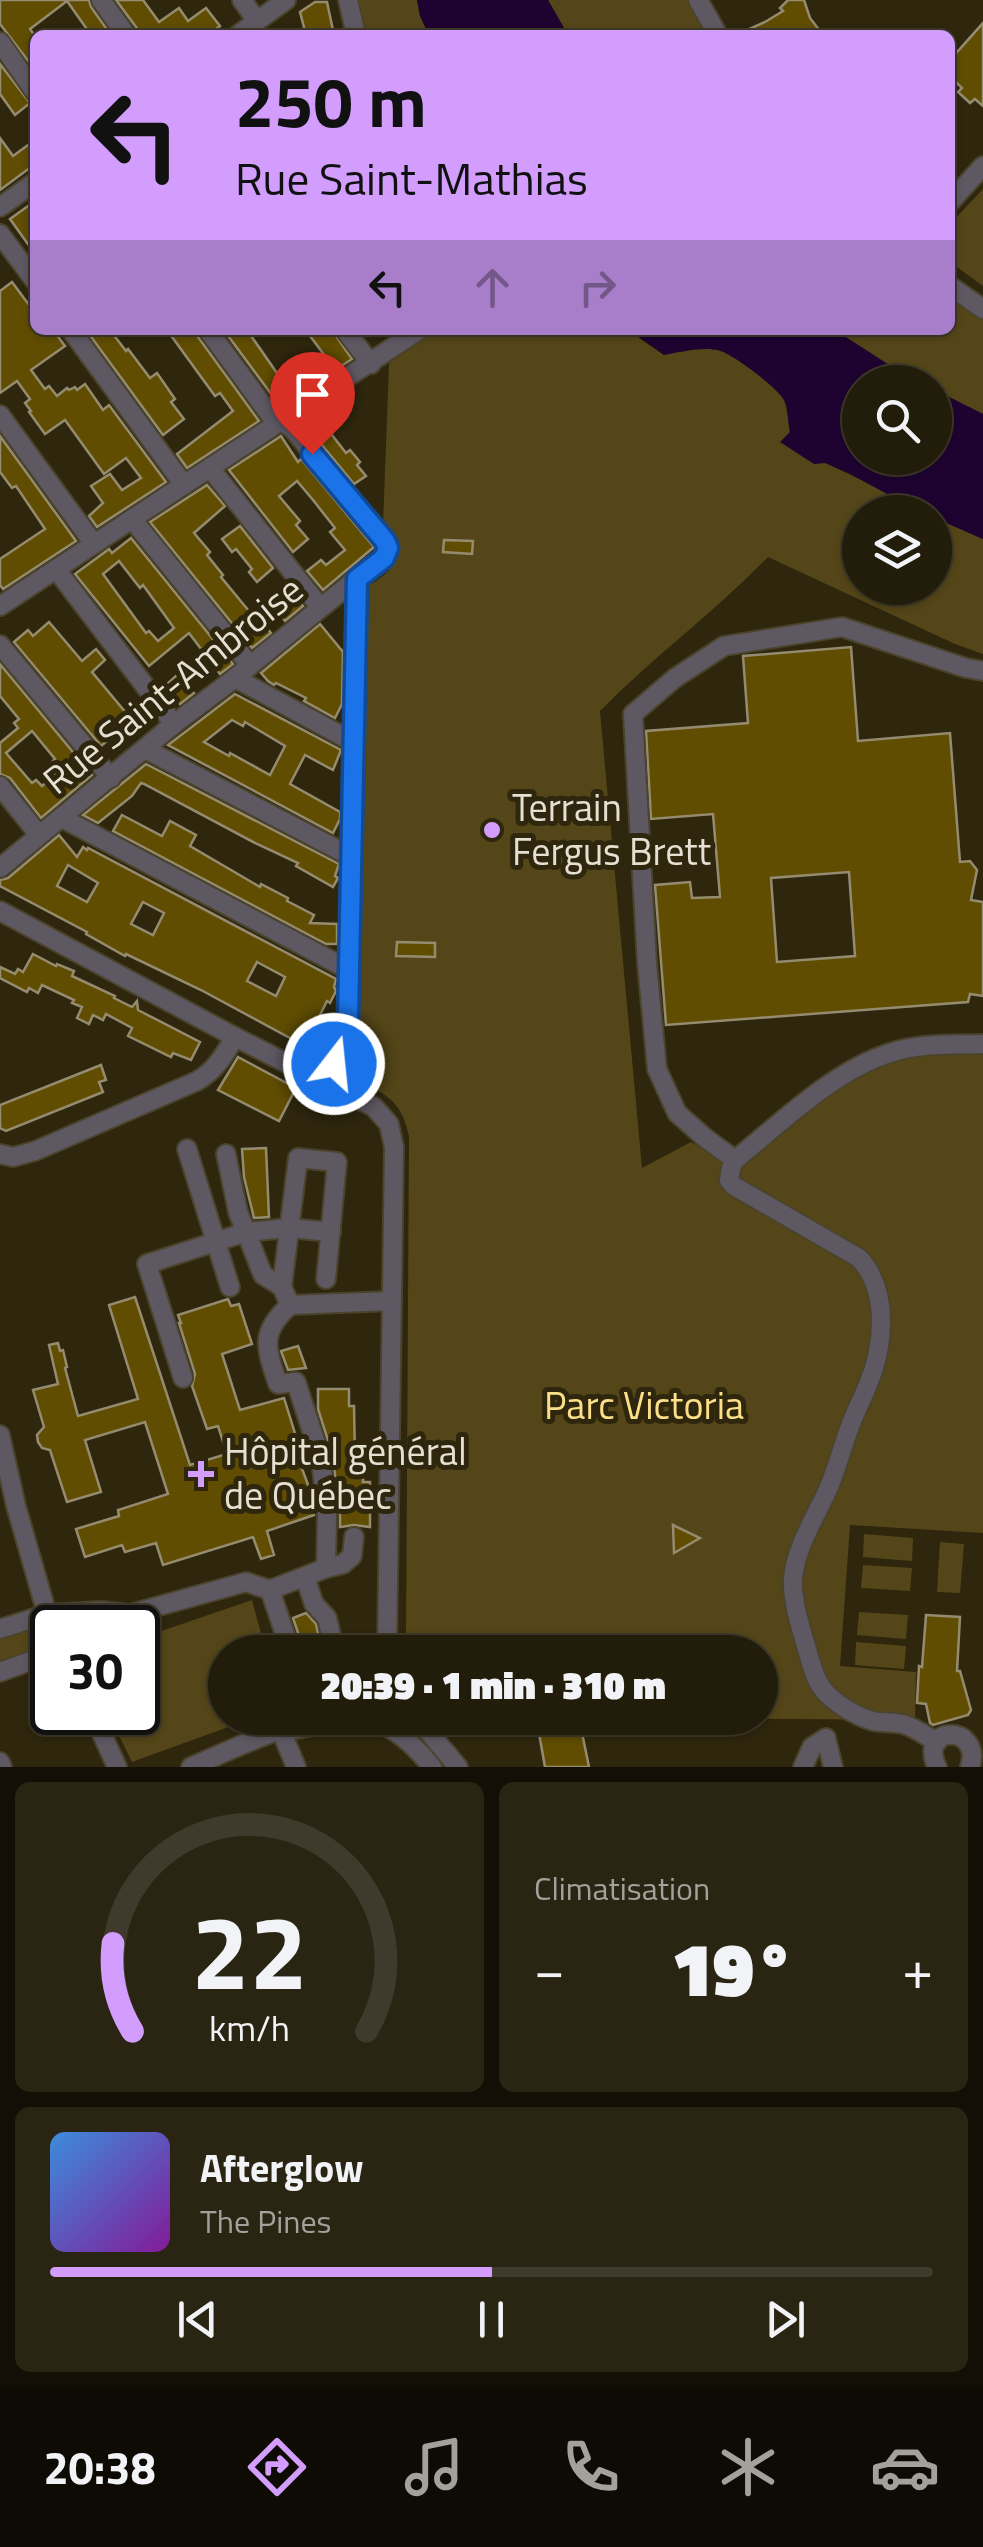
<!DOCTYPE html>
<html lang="fr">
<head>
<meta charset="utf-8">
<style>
  :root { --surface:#221c0a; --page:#2a2513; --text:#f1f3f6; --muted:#a2a19c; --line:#3f3a2b; --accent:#d29dfd }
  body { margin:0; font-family:"Titillium Web",sans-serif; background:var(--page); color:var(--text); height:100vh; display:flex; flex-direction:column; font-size:38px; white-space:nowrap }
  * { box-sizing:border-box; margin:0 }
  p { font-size:32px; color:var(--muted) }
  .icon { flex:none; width:55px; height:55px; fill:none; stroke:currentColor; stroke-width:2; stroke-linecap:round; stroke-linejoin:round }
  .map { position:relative; height:1767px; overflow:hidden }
  .panel { display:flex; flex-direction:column; gap:15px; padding:15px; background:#130f06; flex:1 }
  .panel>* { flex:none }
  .top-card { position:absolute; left:30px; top:30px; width:925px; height:305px; border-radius:15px; box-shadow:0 2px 8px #0004,0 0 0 2px var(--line); background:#d29dfd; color:#111; overflow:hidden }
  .fabs { position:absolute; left:842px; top:365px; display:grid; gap:20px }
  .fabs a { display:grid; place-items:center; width:110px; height:110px; border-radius:50%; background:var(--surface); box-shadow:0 2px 8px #0004,0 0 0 2px var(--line); font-size:50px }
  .speed { position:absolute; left:30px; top:1605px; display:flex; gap:20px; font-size:50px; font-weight:700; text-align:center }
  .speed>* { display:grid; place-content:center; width:130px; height:130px; border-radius:50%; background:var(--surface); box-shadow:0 2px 8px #0004,0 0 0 2px var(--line); line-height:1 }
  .speed .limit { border:5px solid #111; border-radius:15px; background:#fff; color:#111 }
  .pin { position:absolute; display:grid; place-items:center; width:85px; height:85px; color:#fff; margin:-102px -42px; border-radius:50% 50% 50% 0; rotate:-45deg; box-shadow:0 0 10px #0007 }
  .pin .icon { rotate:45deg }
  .me { position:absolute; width:110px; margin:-55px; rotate:16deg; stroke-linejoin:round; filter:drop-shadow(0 0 8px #0008) }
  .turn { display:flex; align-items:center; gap:35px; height:210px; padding:0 40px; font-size:45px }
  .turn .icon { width:130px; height:130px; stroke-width:2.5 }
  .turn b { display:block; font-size:70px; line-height:85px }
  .lanes { display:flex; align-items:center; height:95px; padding:0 40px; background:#0003; justify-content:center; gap:50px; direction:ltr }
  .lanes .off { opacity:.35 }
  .big { font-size:75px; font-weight:800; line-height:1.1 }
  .panel .widget { flex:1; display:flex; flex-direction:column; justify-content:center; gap:15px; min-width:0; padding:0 35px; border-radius:15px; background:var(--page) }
  .panel .dial { align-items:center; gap:0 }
  .dial svg { height:260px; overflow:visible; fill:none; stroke:var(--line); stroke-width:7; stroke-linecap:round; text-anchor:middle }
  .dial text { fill:var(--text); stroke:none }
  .song { display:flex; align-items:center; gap:30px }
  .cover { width:120px; height:120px; border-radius:15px; background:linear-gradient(135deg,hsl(210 70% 55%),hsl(290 70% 35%)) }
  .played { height:10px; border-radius:5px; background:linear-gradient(90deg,var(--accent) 50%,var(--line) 50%) }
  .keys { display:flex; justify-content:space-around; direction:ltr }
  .heat { display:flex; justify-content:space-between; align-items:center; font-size:55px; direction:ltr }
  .panel .tiles { flex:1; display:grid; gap:15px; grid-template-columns:1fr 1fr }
  .widget:last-child { grid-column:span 2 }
  .trip { position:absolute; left:208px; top:1635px; width:570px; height:100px; border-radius:50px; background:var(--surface); box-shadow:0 2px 8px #0004,0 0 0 2px var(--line); font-weight:800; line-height:100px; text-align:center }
  .tab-bar { display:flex; height:160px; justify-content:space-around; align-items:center; background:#0e0b04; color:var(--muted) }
  .tab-bar .icon { width:70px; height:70px }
  .tab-bar .active { color:var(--accent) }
  .tab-bar b { font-size:45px; color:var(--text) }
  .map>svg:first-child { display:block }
  .green { fill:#544618 }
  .water { fill:#1e0330 }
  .building { fill:#604d02; stroke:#958c70; stroke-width:2.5; fill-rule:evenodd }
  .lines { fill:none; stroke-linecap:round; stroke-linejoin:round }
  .minor-casing { stroke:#4b442c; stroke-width:22 }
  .minor { stroke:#5e5863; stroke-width:18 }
  .route-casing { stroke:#114b97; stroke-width:25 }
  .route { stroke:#1a73e8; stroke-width:18 }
  .poi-dot { fill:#d29dfd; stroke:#2e260d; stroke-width:4 }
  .labels { text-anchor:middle; stroke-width:10; stroke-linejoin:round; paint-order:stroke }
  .street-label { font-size:38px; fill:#e5e0d1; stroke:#2e260d }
  .poi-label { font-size:38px; fill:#e5e0d1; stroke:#2e260d; text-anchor:start }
  .park-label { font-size:38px; fill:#fcdf89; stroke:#2e260d }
</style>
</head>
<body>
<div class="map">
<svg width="983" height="1767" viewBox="0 0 983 1767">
  <rect width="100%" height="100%" fill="#2e260d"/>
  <!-- green -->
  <g class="green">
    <path d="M350,0H417L420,16L429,35H358Z"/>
    <path d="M548,0H698L718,35H568Z"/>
    <path d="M983,189V286L950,262V224Z"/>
    <path d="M950,286L983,309V414L935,390V382C903,382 862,348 835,330H950Z"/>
    <path d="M437,330H635L636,336L664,355C681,352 704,346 721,351C735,356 777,387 784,400C788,408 788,423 790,432L781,442L870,484L922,512H860V588H935V518L983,539V654L955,644L768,557C715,612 653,657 600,711L642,1168L691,1142L701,1148L736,1159L860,1065L983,1044V1533L850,1525L840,1666L916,1672L915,1720L648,1718H760V1652H409L406,1637L409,1136C400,1095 383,1095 349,1075C344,1056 356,1037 357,1015L368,586C397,569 406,553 383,525L389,363Z"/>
    <path d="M864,1534L913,1538L912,1561L863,1557Z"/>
    <path d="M940,1542L964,1544L960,1593L937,1592Z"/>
    <path d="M863,1565L912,1568L910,1591L861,1588Z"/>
    <path d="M252,1600L266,1652H225V1718H253L132,1762L108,1713L138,1712V1639Z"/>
    <path d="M859,1612L908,1615L906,1639L857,1635Z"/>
    <path d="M34,1625L41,1653L0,1666V1635Z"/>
    <path d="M856,1642L906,1646L904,1669L855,1665Z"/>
  </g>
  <!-- water -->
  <g class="water">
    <path d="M417,0H548L568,35H429L420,16Z"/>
    <path d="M635,330H835L894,368L921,382H860V458H935V390L983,414V539L935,518V512L919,511L848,473L825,463L814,464L780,442L790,432C788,423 788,408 784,400C777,387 735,356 721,351C704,346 681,352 664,355L636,335Z"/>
  </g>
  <!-- building -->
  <g class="building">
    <path d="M0,0H89L91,7L111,35H91L67,1L30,29L35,36V70L0,24Z"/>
    <path d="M116,0H143L159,22L179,8L188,21L206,8L220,26L208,35H142Z"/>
    <path d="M788,0H804L810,18L823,35H736L765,22L783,11L780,8Z"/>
    <path d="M315,2H327L334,35H306L300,12Z"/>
    <path d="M983,23V106L975,99L970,103L958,92L962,88L950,76V60Z"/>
    <path d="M0,64L30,103L15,115L0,94Z"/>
    <path d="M0,138L13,156L28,145L30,148L35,144V164L0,190Z"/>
    <path d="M35,201V254L10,219Z"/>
    <path d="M12,282L35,313V330H53L65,346L31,370L45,389L49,386L57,396L67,388L69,390L75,387L77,390L85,384L103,410L109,405L166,482L97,527L89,516L103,503L91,486L110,474L122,490L141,478L126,458L104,474L65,420L45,434L29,412L31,411L25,403L30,399L17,381L0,393V291Z"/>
    <path d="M86,330H110L126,351L128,349L150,378L157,373L175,399L171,402L184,419L163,435Z"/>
    <path d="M167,330H196L198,337L259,421L187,468L177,454L233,411L220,393L215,396Z"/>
    <path d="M230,330H247L279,376L300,361L306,369L325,356L310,336L318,330H332L352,359L280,406L226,333Z"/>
    <path d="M324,408L334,419L325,426L346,453L350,450L360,462L357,465L366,476L354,484L303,422Z"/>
    <path d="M0,436L76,541L3,589L0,585V559L45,529L16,486L12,488L0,472Z"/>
    <path d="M281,436L298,462L301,459L374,547L323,590L307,571L321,560L326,565L345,550L330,532L335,528L313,500L297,481L279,496L300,521L296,525L308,539L293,552L229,470Z"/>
    <path d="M207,485L225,506L194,533L210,552L207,555L223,575L221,577L253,616L255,614L271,633L252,648L150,522Z"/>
    <path d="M240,526L273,568L257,582L249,572L252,569L236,549L232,552L222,539Z"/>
    <path d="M131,538L233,664L220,674L189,633L149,666L75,574L109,549L112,553ZM119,561L140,588L143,585L174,628L158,641L149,631L146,633L103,574Z"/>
    <path d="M444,540L473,541L472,554L443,552Z"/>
    <path d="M291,591L303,606L285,621L273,606Z"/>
    <path d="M49,622L82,661L96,649L105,660L92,672L132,720L101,746L14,642L28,630L33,636Z"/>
    <path d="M320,624L343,652L342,704L335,718L304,701L306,698L276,683L274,685L268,681L261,673Z"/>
    <path d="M851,647L858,741L950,733L960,862L970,861L977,870L971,900L983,902V996L970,994L968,1002L666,1025L655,885L690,882L692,898L720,897L713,814L651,819L646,731L748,723L743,656ZM849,872L855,956L777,962L771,878Z"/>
    <path d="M0,664L92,775L41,818L10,778L0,774V743L18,728L14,723L19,719L0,696ZM32,731L55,759L52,762L59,772L42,786L36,780L32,783L6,753Z"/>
    <path d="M178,674L194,693L180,704L165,686Z"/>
    <path d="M235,694L341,750L333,770L305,755L290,784L340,812V819L333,833L168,745ZM232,720L243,726L245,722L285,746L270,775L230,753L229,756L204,742Z"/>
    <path d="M146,764L339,864L335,876L338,878L333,887L296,866L298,863L257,844L144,784L141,783L132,796L98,823L83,815Z"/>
    <path d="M122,815L162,836L170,821L196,835L190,846L260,887L261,884L288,898L287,901L314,915L310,923L337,924V944H326L113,831Z"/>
    <path d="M59,835L77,857L83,847L87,850L88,848L336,979L334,987L336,991L330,1003L327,1001L317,1021L323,1024L313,1044L305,1040L303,1045L201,990L126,954L125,956L86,934L87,932L0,886V880L8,878ZM68,865L98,883L87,902L57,886ZM143,902L164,913L153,935L131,924ZM257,962L285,977L276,996L247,981Z"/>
    <path d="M397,942L435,943V957L396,956Z"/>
    <path d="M33,954L56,966L57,964L74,971L72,976L115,996L114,998L132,1007L137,1001L138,1010L200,1042L191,1060L173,1053L171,1057L128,1036L132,1028L106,1014L103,1020L93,1015L89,1024L77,1018L82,1007L72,1003L74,1000L42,985L38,993L29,988L27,992L0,978V967L15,974L18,969L23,972Z"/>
    <path d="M238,1057L296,1088L279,1121L218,1090Z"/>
    <path d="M101,1065L106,1080L99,1082L103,1092L6,1131L0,1128V1105Z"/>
    <path d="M266,1148L269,1217L254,1218L244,1177L242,1149Z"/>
    <path d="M135,1297L190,1465L227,1454L218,1426L207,1429L192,1386L195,1374L179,1323H181L178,1315L228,1299L231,1306L239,1304L252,1344L222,1354L240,1410L284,1398L302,1456L298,1458L313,1498L314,1515L267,1531L274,1555L261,1559L253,1537L163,1565L156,1543L125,1552L122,1545L85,1557L76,1529L119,1516L118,1510L168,1494L145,1422L85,1440L101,1492L67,1502L50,1450L42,1448L38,1442L37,1435L44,1427L33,1390L58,1384L49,1345L58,1343L60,1351L63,1350L67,1367L65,1368L78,1416L138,1399L109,1305Z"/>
    <path d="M298,1346L306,1368L288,1370L281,1351Z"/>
    <path d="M318,1389H349V1406H354L355,1460H363V1482H370V1527L354,1525L340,1527V1482H336L332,1453L318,1409Z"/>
    <path d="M673,1525L700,1538L674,1553Z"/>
    <path d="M306,1613L316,1624L320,1643L303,1648L293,1618Z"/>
    <path d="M926,1615L960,1617L957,1671H960L971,1710L968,1715L933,1725L930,1723L926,1704L917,1703L919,1666L922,1667Z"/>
    <path d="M562,1718H579L589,1767H545L537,1722Z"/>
  </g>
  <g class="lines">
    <defs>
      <g id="minor">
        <path d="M101,0L126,35"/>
        <path d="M242,0L257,21"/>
        <path d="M348,0L356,35"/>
        <path d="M698,0L718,35"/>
        <path d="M238,35L286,0"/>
        <path d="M0,42L35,92"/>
        <path d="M950,202L983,166"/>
        <path d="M0,207L35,182"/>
        <path d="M0,234L35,281"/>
        <path d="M950,286L983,309"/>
        <path d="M71,330L184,485"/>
        <path d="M345,330L371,364"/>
        <path d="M0,415L94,544"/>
        <path d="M210,468L320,607"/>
        <path d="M132,519L249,664"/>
        <path d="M56,569L174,724"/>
        <path d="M0,606L419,330"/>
        <path d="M0,645L111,778"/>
        <path d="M235,678L355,743"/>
        <path d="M145,749L352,857"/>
        <path d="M0,786L39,835"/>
        <path d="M62,818L349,970"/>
        <path d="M0,868L174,724L235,678L388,553L385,541L292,428L270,415L208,330"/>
        <path d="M0,911L235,1037L374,1107L389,1124L394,1147L387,1652"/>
        <path d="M325,1082L342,1045L348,1019L357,579"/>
        <path d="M187,1149L230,1287"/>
        <path d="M0,1154L13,1157L35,1151L197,1081C216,1070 224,1055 235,1037"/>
        <path d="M226,1154L238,1212L263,1275L282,1287L290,1305L391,1301"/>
        <path d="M735,1160L704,1137L677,1113L657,1069L647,963L633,714L675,678L724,646L842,627L966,668L983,671"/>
        <path d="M282,1287L298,1158L337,1162L326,1279"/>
        <path d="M290,1305C259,1333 266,1348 278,1384L296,1382L321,1459L327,1514L326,1568"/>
        <path d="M183,1378L147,1264L246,1232L289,1228L331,1232"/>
        <path d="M0,1435L16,1506L47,1614L52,1628"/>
        <path d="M305,1577L314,1604L327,1618L335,1652"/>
        <path d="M270,1590L291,1652"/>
        <path d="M108,1628L130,1614L246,1582L270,1590L326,1568L343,1564L352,1556L354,1537"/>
        <path d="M0,1629L47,1614L101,1611L130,1614"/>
        <path d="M0,1672L52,1653"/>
        <path d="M92,1712L117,1767"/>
        <path d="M417,1718L458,1767"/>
        <path d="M281,1730L296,1767"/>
        <path d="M937,1742C926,1736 916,1728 903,1724C894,1722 883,1723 873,1721C857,1716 839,1706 827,1694C815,1683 811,1662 806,1646C800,1625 792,1601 793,1579C796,1545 816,1517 829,1487C837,1468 842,1448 849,1429C854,1415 861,1401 867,1387C884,1348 890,1291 859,1258L734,1186L729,1180L731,1168L735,1160C781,1123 833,1071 890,1053C920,1043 952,1045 983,1044"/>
        <path d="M0,1762L2,1767"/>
        <path d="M191,1767C220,1755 249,1740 278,1731C286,1729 294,1730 302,1728C315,1726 327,1720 340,1718C380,1713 409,1738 432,1767"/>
        <path d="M803,1767L812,1747L826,1738L833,1767"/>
        <path d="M937,1767C917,1724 983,1724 970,1767"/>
      </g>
    </defs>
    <!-- minor casing -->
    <use href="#minor" class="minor-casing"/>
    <!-- minor -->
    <use href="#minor" class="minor"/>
  </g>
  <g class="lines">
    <defs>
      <path id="route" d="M312,454L385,541L388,548L384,558L357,579L348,1019L342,1044L334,1064"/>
    </defs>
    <!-- route casing -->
    <use href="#route" class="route-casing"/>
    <!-- route -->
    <use href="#route" class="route"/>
  </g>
  <!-- markers -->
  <g class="poi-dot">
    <circle cx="492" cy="830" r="10"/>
    <path d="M196 1459h10v10h10v10h-10v10h-10v-10h-10v-10h10z"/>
  </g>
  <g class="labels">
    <!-- street labels -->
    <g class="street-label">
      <text transform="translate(173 685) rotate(-39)" y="13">Rue Saint-Ambroise</text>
    </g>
    <!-- poi labels -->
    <g class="poi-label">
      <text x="512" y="821">Terrain<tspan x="512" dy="44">Fergus Brett</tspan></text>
      <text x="224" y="1465">Hôpital général<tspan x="224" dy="44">de Québec</tspan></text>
    </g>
    <!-- park labels -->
    <g class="park-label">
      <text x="644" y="1419">Parc Victoria</text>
    </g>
  </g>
</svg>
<div class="fabs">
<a><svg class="icon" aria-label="search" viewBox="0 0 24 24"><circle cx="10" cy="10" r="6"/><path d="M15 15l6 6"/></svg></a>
<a><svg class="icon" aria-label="layers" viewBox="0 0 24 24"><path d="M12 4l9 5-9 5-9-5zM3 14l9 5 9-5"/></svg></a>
</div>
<div class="speed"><div class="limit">30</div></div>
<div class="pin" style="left:312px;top:454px;background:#d93025"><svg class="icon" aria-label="arrive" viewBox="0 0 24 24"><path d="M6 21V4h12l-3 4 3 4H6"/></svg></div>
<svg class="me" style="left:334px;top:1064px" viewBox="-20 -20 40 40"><circle r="17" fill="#1a73e8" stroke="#fff" stroke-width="3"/><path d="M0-11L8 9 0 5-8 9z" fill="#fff"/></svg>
<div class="trip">20:39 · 1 min · 310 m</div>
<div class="top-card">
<div class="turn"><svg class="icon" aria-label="left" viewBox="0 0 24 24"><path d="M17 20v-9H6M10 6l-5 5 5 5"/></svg><div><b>250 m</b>Rue Saint-Mathias</div></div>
<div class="lanes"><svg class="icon" aria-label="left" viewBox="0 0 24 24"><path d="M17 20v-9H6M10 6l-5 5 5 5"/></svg><svg class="icon off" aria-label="ahead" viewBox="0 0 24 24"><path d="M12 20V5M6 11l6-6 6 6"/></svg><svg class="icon off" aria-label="right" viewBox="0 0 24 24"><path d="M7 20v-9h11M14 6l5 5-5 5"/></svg></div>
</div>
</div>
<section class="panel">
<div class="tiles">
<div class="widget dial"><svg viewBox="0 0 100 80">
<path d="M14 69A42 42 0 1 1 86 69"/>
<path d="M14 69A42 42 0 0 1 8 42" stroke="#d29dfd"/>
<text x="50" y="56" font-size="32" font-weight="700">22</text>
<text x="50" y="72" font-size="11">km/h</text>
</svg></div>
<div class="widget"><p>Climatisation</p>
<div class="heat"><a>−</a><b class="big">19°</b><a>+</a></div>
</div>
<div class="widget">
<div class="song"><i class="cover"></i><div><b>Afterglow</b><p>The Pines</p></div></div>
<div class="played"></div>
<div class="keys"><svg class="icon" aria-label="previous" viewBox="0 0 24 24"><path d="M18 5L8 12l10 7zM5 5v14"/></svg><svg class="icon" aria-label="pause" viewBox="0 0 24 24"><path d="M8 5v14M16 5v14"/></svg><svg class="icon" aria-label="next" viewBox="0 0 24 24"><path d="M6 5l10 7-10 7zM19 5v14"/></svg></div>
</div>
</div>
</section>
<nav class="tab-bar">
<b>20:38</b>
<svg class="icon active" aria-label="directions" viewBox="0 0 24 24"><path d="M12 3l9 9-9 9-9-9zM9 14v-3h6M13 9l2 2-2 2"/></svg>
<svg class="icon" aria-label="music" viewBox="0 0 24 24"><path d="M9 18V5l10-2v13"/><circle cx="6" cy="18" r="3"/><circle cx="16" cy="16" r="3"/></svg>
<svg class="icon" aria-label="phone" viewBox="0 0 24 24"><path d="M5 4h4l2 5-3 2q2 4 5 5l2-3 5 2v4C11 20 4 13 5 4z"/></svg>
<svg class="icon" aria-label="climate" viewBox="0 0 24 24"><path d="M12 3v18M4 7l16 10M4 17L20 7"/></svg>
<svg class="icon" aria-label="car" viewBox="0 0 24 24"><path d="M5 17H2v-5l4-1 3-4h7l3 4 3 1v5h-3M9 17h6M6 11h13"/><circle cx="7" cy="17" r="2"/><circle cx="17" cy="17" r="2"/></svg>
</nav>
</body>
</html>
